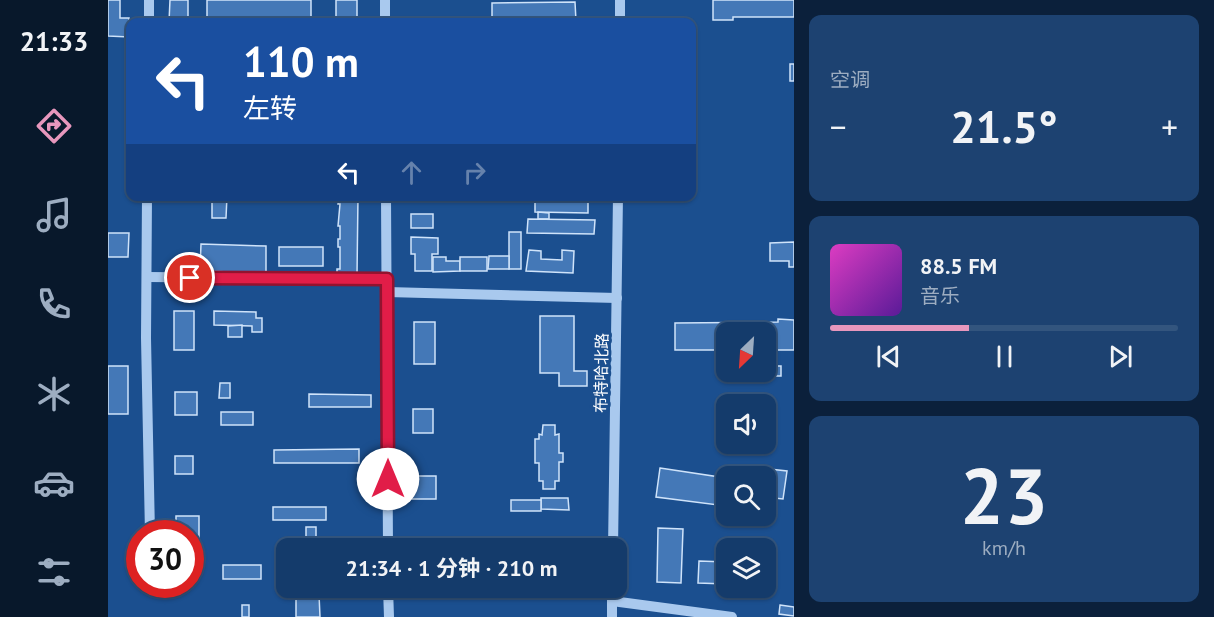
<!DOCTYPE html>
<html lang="zh">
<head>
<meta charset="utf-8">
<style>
  :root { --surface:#143b6b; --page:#1d4271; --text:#f1f3f6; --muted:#9dadc1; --line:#33557e; --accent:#e797bd }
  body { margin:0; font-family:"PT Sans","Noto Sans SC",sans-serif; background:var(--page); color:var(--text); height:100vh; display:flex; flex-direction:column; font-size:22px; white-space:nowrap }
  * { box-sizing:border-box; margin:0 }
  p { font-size:20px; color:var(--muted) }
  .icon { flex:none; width:33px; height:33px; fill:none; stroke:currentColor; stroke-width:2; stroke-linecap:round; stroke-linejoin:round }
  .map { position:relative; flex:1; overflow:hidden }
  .side { display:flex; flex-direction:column; gap:15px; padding:15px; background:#0b203b; width:420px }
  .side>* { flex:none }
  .top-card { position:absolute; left:18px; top:18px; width:570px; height:183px; border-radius:12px; box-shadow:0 2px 4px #0004,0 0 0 2px var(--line); background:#1a4fa0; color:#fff; overflow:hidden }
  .needle { width:39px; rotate:205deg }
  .tools { position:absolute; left:608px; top:322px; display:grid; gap:12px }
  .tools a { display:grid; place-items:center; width:60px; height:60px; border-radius:12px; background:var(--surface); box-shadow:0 2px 4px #0004,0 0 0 2px var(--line); font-size:30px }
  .speed { position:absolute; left:18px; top:520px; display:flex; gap:12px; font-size:30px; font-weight:700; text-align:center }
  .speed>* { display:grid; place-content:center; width:78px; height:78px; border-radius:50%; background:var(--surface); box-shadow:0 2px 4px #0004,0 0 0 2px var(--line); line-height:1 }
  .speed .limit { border:9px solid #d22; background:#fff; color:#111 }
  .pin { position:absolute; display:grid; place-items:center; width:51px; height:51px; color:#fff; margin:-26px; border:3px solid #fff; border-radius:50%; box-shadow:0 2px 6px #0007 }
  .me { position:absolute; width:66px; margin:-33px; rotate:0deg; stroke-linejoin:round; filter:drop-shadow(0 0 4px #0008) }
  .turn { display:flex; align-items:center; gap:21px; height:126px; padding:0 18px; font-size:27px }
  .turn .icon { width:78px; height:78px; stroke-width:2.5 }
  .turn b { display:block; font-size:42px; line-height:51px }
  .lanes { display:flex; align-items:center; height:57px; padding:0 18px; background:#0003; justify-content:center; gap:30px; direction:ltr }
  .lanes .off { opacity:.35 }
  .big { font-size:45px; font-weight:700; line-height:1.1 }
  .side .card { flex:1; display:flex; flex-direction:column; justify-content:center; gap:9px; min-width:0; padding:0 21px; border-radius:12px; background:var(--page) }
  .side .dial { align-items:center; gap:0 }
  .dial b { font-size:78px; line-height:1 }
  .song { display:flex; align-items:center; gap:18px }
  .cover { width:72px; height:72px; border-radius:9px; background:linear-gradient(135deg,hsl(310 70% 55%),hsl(270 70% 35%)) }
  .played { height:6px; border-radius:3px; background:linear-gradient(90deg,var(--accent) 40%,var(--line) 40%) }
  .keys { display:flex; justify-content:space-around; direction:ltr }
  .heat { display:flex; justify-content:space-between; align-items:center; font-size:33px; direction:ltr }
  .trip { position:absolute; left:168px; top:538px; width:351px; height:60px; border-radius:12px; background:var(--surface); box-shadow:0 2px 4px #0004,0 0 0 2px var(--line); font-weight:700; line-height:60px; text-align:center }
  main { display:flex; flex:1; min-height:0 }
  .dock { display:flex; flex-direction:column; width:108px; justify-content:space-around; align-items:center; background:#08182b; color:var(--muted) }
  .dock .icon { width:42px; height:42px }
  .dock .active { color:var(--accent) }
  .dock b { font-size:27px; color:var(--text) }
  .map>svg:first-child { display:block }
  .building { fill:#4478b7; stroke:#cfe3fa; stroke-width:1.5 }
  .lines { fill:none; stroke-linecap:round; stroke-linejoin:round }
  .minor { stroke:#a9c9ee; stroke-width:10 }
  .route-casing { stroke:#92132f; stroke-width:15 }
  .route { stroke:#e11d48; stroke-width:10 }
  .labels { text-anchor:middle; stroke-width:6; stroke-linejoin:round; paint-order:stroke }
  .street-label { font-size:16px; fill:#fff; stroke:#1b4f8f }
</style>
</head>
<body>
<main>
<nav class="dock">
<b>21:33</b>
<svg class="icon active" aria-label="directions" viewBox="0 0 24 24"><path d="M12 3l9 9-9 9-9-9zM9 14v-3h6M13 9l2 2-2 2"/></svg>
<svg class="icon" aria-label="music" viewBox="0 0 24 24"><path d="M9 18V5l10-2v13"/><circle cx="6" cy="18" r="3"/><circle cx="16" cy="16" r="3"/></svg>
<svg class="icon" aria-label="phone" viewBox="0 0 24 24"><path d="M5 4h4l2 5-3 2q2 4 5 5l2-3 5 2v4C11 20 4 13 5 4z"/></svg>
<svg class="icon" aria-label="climate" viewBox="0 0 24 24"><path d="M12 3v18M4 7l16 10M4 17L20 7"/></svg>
<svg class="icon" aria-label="car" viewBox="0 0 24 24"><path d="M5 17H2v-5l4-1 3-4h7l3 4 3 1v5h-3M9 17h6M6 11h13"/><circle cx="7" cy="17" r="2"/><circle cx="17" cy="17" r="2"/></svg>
<svg class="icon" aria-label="filters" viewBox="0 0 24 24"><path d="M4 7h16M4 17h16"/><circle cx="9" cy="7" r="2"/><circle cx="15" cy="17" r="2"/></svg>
</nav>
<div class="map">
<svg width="686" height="617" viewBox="0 0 686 617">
  <rect width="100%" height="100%" fill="#1b4f8f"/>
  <!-- building -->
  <g class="building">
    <path d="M0,0H12V18H21V37L0,36Z"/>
    <path d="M62,0H80V22H61Z"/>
    <rect x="99" y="0" width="104" height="22"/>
    <rect x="228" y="0" width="21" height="22"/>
    <path d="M605,0H686V17H625V20H605Z"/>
    <path d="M467,2L468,21L384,22V3Z"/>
    <rect x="682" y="64" width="4" height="17"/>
    <path d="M104,196H119L118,218H104Z"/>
    <path d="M231,196H250L249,276H229V269H232V247H230V239H232V226H230L232,204H230Z"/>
    <path d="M427,198L480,199V213L427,212Z"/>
    <path d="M430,212L441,213V219H430Z"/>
    <rect x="303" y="214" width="22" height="14"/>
    <path d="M420,219L487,220L486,234L419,233Z"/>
    <rect x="401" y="232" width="12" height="37"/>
    <path d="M0,233H21L20,257H0Z"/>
    <path d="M303,237L330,238V254H324V271H307V254H303Z"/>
    <path d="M686,242V267H681V261H662V243Z"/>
    <path d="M93,244L158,246V273L92,271Z"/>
    <rect x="171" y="247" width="44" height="19"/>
    <path d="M421,250L433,251V259L454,260V250L466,251L465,273L418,271Z"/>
    <path d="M381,256H401V269H380Z"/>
    <path d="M325,257H338V261H352V271L325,272Z"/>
    <rect x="352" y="257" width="27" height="14"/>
    <rect x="66" y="311" width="20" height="39"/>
    <path d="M106,311L148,312V318H154V332H144V326L106,325Z"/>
    <path d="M432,316H466V371H479V386H451V373H432Z"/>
    <path d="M670,319L686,320V350H657V333H618V350H567V323L670,322Z"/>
    <rect x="306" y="322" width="21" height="42"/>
    <path d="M134,325V337H120V326Z"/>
    <rect x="0" y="366" width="20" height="48"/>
    <path d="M657,366H673V376H635V372H657Z"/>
    <path d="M112,383H122V398H111Z"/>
    <rect x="67" y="392" width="22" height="23"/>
    <path d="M201,394L263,395V407H201Z"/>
    <rect x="305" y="409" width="20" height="24"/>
    <rect x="113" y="412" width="32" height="13"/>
    <path d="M435,425H447V435L451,434V453H455V462H451V481H447V489H435V481H431V463H427V439H431V434L434,435Z"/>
    <path d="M251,449V463H166V450Z"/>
    <rect x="67" y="456" width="18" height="18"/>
    <path d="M552,468L618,478V506L548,497Z"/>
    <path d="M661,469L679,471L675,499L657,497Z"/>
    <rect x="304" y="476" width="24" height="23"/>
    <path d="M433,498H460L461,510L433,509Z"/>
    <rect x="403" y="500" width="30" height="11"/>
    <rect x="165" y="507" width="53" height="13"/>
    <path d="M68,516H91V540H82V534H68Z"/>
    <rect x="198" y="527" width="10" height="22"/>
    <path d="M550,528L575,529L573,583L549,582Z"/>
    <path d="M296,545H314V547H324V549H296Z"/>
    <rect x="173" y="558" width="5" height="16"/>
    <path d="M591,561L618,562V584L590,583Z"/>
    <path d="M657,564H669L668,586H657Z"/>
    <rect x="115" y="565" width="38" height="14"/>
    <rect x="337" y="588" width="28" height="2"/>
    <path d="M188,594H211L212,617H188Z"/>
    <rect x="134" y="605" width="7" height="12"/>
    <path d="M672,605L686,607V616L671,614Z"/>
  </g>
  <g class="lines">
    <!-- minor -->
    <g class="minor">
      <path d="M277,0V22"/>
      <path d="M512,0V22"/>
      <path d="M41,22V0"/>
      <path d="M39,196L38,338L42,534"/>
      <path d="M278,196L280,549"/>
      <path d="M39,277L279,279"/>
      <path d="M279,292L509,298"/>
      <path d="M505,549L510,196"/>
      <path d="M280,588L281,617"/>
      <path d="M504,601L624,617"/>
      <path d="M504,617V588"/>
    </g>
  </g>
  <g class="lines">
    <defs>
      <path id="route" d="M82,278L279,279L280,479"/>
    </defs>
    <!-- route casing -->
    <use href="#route" class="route-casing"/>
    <!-- route -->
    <use href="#route" class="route"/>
  </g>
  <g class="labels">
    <!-- street labels -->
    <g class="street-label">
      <text transform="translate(493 373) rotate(-89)" y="6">布特哈北路</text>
    </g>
  </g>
</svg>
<div class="tools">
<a><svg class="needle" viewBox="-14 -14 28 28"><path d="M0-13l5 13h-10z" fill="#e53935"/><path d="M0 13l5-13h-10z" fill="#9dadc1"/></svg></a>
<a><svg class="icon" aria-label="sound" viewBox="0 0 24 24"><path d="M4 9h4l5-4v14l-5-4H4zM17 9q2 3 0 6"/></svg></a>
<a><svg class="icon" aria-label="search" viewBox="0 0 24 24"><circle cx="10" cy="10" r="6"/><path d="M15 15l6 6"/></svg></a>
<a><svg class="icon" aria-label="layers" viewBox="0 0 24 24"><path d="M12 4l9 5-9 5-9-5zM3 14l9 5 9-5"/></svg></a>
</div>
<div class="speed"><div class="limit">30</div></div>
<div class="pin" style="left:82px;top:278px;background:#d93025"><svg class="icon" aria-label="arrive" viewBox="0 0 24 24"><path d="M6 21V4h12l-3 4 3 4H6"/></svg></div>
<svg class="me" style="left:280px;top:479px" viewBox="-20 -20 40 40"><circle r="19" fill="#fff"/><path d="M0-13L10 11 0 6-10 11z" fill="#e11d48"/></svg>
<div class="trip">21:34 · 1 分钟 · 210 m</div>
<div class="top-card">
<div class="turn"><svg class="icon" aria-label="left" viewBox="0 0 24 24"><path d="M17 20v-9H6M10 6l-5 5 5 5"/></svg><div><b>110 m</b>左转</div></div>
<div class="lanes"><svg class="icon" aria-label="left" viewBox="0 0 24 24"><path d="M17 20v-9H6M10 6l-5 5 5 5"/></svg><svg class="icon off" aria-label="ahead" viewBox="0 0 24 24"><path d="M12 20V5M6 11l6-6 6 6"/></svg><svg class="icon off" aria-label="right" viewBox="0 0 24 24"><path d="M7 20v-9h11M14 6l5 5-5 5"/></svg></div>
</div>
</div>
<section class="side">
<div class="card"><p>空调</p>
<div class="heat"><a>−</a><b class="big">21.5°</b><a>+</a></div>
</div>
<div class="card">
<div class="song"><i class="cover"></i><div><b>88.5 FM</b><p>音乐</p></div></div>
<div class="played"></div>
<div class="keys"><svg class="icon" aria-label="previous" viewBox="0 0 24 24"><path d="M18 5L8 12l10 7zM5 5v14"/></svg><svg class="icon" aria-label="pause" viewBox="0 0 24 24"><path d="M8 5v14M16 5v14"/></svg><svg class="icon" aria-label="next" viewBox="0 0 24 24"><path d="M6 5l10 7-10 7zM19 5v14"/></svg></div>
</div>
<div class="card dial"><b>23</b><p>km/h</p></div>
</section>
</main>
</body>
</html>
